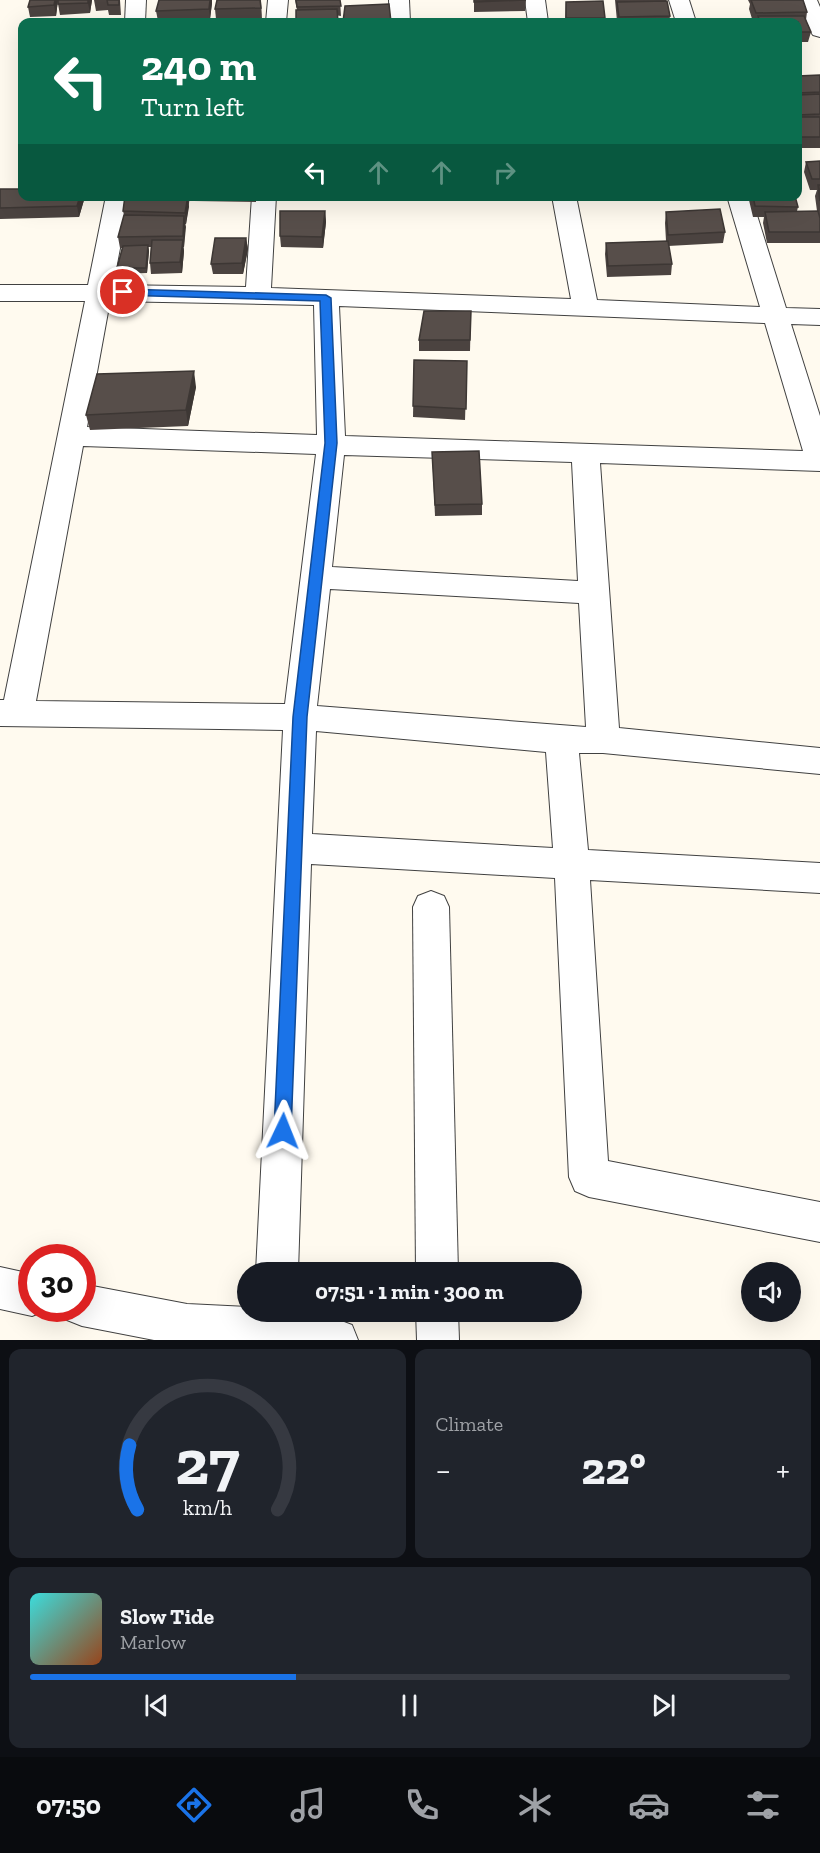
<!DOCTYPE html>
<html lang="en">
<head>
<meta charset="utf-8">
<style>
  :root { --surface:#171b24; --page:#20242c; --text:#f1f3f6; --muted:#9ea1a6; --line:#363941; --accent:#1a73e8 }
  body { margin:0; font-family:"Zilla Slab",serif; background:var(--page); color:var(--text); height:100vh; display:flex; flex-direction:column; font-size:22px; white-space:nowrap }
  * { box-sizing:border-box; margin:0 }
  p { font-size:20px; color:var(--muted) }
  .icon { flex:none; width:33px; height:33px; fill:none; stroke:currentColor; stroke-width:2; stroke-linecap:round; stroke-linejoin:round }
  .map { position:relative; height:1340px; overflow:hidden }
  .panel { display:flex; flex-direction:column; gap:9px; padding:9px; background:#0d0f14; flex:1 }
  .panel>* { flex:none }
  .guide { position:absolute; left:18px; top:18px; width:784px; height:183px; border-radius:12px; box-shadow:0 6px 24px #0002; background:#0b6e4f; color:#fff; overflow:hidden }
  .fabs { position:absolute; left:741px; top:1262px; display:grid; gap:12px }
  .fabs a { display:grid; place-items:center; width:60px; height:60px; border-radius:50%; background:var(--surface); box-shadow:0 6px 24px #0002; font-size:30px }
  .speed { position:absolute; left:18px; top:1244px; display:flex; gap:12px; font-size:30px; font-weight:700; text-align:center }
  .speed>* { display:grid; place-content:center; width:78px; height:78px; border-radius:50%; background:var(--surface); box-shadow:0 6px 24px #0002; line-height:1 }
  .speed .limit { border:9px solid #d22; background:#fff; color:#111 }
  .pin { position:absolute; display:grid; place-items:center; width:51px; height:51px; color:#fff; margin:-26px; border:3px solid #fff; border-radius:50%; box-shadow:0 2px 6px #0007 }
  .me { position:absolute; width:66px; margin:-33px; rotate:2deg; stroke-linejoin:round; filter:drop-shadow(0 0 4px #0008) }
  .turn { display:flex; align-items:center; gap:21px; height:126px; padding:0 24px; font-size:27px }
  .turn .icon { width:78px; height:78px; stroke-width:2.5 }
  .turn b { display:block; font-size:42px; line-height:51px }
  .lanes { display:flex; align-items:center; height:57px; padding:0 24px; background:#0003; justify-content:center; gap:30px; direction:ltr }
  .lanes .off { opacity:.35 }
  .big { font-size:45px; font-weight:700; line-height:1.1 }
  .panel .widget { flex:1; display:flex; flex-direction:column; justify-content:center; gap:9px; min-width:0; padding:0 21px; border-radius:12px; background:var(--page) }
  .panel .dial { align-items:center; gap:0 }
  .dial svg { height:156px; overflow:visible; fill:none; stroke:var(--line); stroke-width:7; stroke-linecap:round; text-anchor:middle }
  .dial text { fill:var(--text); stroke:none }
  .song { display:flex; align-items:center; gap:18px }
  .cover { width:72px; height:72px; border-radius:9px; background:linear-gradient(135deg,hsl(180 70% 55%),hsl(20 70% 35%)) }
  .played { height:6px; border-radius:3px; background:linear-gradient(90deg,var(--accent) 35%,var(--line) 35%) }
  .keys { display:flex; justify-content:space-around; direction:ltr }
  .heat { display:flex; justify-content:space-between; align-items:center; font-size:33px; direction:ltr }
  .panel .tiles { flex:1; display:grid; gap:9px; grid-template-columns:1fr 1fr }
  .widget:last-child { grid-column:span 2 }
  .trip { position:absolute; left:237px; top:1262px; width:345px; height:60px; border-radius:30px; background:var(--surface); box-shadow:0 6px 24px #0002; font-weight:700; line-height:60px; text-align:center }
  .dock { display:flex; height:96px; justify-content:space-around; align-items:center; background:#090b0e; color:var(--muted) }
  .dock .icon { width:42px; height:42px }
  .dock .selected { color:var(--accent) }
  .dock b { font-size:27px; color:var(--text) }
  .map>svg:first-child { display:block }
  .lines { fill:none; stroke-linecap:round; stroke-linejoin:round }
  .street-casing { stroke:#414141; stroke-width:2 }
  .street { fill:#fff; fill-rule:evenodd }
  .wall { fill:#4b4340 }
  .shaded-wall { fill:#3d3734 }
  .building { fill:#574e4a; stroke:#3d3734; stroke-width:1.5 }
  .route { fill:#1a73e8; stroke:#114b97; stroke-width:1.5 }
</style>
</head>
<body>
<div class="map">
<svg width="820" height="1340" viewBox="0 0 820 1340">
  <rect width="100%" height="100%" fill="#fffaef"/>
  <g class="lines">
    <defs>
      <g id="street">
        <path d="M126,0H146L145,22H125Z"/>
        <path d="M268,0H288L286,22H266Z"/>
        <path d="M389,0H409L410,22H390Z"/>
        <path d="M525,0H545L548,22H528Z"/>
        <path d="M669,0H689L696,22H676Z"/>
        <path d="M797,0H817L820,7V37L813,35L810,31Z"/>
        <path d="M106,196H130L113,285L246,287L252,196H276L271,288L571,299L552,196H576L597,300L760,307L727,196H751L786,308L820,309V325L791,324L820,416V471L600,463L619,728L820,748V774L603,753H579L588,850L820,863V893L590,880L608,1161L820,1202V1242L589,1197L575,1191L569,1177L555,878L311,864L298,1272H256L283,730L0,726V700H4L85,301H0V285H88ZM110,301L314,305L317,435L87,427ZM339,306L765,323L803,451L345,436ZM83,446L316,454L285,704L36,701ZM344,455L572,462L578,581L332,567ZM330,589L579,603L586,727L317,706ZM316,731L546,752L553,848L312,834Z"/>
        <path d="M431,891L444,896L449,907L458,1272H416L413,907L418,896Z"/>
        <path d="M0,1267L32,1274V1308L47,1310L32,1316L0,1309Z"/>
        <path d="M82,1284L187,1304L248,1307V1311C283,1311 319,1311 352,1325L358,1340H154L82,1326L67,1320L62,1308H82Z"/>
        <path d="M416,1311H458L459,1340H417Z"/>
      </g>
    </defs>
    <!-- street casing -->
    <use href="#street" class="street-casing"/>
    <!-- street -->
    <use href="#street" class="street"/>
  </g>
  <!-- wall -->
  <g class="wall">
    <path d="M58,0H92L90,13L60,15L58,4Z"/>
    <path d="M58,0L56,16L30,17L28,7Z"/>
    <path d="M94,0H120L121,15H109L108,10L96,11Z"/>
    <path d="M261,0L262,19H216L215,9Z"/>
    <path d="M295,0H340L341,16L297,10Z"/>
    <path d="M474,0H526L525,11L474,12Z"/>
    <path d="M615,0H666L670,16L669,22H565L566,2L605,18L604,21H617Z"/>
    <path d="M748,0H803L807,12L806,20L811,32L808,42H798V22H753L749,9L750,4Z"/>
    <path d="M212,3L210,19L158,21L156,11Z"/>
    <path d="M820,75V148H798V76Z"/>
    <path d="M820,161V243H767L763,223L764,217H753L748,196H795L798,207L797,211H817L815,196L817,190H810L804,172L806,162Z"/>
    <path d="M0,189L22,196H83L84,200L79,217L0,219Z"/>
    <path d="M125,196H190L186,224H185L184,247H183L184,251L182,273L151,274L150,263L151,247H148L149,251L147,273L118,274L117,268L122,248H120L118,237L124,215L123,211Z"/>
    <path d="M193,196H256V202L194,201Z"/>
    <path d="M325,211L326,222L323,248L281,247L280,236Z"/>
    <path d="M666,212L725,232L723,243L668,246L672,264L671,275L607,277L605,254L606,243L666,241L665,223Z"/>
    <path d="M246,238L248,249L243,274H213L211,264Z"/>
    <path d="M471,311L470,351H419V340Z"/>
    <path d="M414,360L467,361L465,420L413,417Z"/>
    <path d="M196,387L188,426L90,430L86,415Z"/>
    <path d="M432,452L482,504V515L435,516Z"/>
  </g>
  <!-- shaded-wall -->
  <g class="shaded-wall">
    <path d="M55,0H58L56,16L54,5Z"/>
    <path d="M88,0H92L90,13L88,3Z"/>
    <path d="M210,0H212V3L210,19L209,9Z"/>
    <path d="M80,196H83L84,200L79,217L77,206Z"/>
    <path d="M188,196L189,207L186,224L185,213Z"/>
    <path d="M325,211L326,222L323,248L322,237Z"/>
    <path d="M184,216L186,227L184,247L183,236Z"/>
    <path d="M246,238L248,249L243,274L242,263Z"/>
    <path d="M183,240L184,251L182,273L180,262Z"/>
    <path d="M148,245L149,251L147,273L146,268Z"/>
    <path d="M194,371L196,387L188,426L186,410Z"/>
  </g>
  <!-- building -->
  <g class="building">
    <path d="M30,0H55L54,5L28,7Z"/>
    <path d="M58,0H88V3L58,4Z"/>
    <path d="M107,0H119V5H108Z"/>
    <path d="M159,0H210L209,9L156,11Z"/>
    <path d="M217,0H260L261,8L215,9Z"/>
    <path d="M296,0H340L341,6L297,7Z"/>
    <path d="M474,0H526L474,2Z"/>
    <path d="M751,0H803L807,12L756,13Z"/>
    <path d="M603,1L605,18H566V2Z"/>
    <path d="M667,1L670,16L619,17L617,2Z"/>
    <path d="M389,4L391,22H343L345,6Z"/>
    <path d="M337,9L338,22H296V10Z"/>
    <path d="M758,16H804L811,32H798V22H760Z"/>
    <path d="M527,20L528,22H477Z"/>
    <path d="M617,20L618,22H586V21Z"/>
    <path d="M820,75V92L798,93V76Z"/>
    <path d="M820,94V114L798,115V95Z"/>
    <rect x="798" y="117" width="22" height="20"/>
    <path d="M820,161V179H812L806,162Z"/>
    <path d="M818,185H820V201Z"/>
    <path d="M0,189H22V196H80L77,206L0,208Z"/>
    <path d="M125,196H188L185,213L123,211Z"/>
    <path d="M753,196H795L798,207L755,206Z"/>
    <path d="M720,209L725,232L668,235L666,212Z"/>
    <path d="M280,211H325L322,237L280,236Z"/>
    <path d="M818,211L820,218V232H769L765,212Z"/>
    <path d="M124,215L184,216L183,236L118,237Z"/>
    <path d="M215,238H246L242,263L211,264Z"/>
    <path d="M152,240H183L180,262L150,263Z"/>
    <path d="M668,241L672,264L608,266L606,243Z"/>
    <path d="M148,245L146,268H117L123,246Z"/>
    <path d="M424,311H471L470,340H419Z"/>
    <path d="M414,360L467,361L466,409L413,406Z"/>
    <path d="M194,371L186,410L86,415L97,374Z"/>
    <path d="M479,451L482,504L435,505L432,452Z"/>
  </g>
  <!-- route -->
  <path class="route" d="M123,289L326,295L331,298L337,443L307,717L291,1131L289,1137L283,1139L277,1137L274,1131L293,717L325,443L320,301L119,295L118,292Z"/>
</svg>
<div class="fabs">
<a><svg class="icon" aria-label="sound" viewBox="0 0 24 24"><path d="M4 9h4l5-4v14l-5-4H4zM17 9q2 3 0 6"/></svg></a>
</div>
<div class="speed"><div class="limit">30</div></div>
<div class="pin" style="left:123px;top:292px;background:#d93025"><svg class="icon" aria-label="arrive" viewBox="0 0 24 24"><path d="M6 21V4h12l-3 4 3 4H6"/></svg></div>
<svg class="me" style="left:283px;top:1131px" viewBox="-20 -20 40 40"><path d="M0-17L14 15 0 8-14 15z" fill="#1a73e8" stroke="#fff" stroke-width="4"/></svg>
<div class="trip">07:51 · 1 min · 300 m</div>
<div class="guide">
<div class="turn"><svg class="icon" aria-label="left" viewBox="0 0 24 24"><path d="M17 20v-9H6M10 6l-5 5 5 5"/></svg><div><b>240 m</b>Turn left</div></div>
<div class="lanes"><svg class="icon" aria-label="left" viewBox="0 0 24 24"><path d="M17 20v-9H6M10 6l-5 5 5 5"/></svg><svg class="icon off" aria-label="ahead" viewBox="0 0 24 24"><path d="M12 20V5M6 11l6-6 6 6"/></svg><svg class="icon off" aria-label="ahead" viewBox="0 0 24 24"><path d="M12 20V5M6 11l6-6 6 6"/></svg><svg class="icon off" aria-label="right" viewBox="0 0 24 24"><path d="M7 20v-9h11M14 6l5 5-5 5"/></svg></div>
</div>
</div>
<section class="panel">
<div class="tiles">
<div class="widget dial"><svg viewBox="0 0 100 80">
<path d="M14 69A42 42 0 1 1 86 69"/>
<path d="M14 69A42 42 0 0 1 10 36" stroke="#1a73e8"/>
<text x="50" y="56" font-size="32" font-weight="700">27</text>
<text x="50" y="72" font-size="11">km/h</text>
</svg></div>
<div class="widget"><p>Climate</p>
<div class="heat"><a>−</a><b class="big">22°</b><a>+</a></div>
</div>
<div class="widget">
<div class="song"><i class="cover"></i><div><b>Slow Tide</b><p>Marlow</p></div></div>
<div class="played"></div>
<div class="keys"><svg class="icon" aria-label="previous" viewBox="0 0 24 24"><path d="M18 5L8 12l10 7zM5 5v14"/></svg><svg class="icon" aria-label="pause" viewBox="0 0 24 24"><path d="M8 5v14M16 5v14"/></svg><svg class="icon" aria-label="next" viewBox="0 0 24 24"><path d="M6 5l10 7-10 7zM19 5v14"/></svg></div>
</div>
</div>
</section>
<nav class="dock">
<b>07:50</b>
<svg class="icon selected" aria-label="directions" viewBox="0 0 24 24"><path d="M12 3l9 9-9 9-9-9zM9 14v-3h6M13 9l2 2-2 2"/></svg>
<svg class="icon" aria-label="music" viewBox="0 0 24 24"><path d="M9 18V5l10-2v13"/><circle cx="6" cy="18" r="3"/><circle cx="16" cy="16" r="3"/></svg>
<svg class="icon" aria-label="phone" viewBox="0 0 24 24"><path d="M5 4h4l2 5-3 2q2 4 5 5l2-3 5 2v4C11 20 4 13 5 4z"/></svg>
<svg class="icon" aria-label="climate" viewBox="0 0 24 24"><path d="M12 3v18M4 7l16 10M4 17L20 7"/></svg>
<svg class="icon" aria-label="car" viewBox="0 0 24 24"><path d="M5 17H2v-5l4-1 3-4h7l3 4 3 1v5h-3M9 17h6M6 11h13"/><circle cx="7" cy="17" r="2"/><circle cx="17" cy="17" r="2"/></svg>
<svg class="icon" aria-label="filters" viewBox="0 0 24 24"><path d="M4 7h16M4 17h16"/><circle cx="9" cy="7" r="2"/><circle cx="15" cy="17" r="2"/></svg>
</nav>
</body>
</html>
